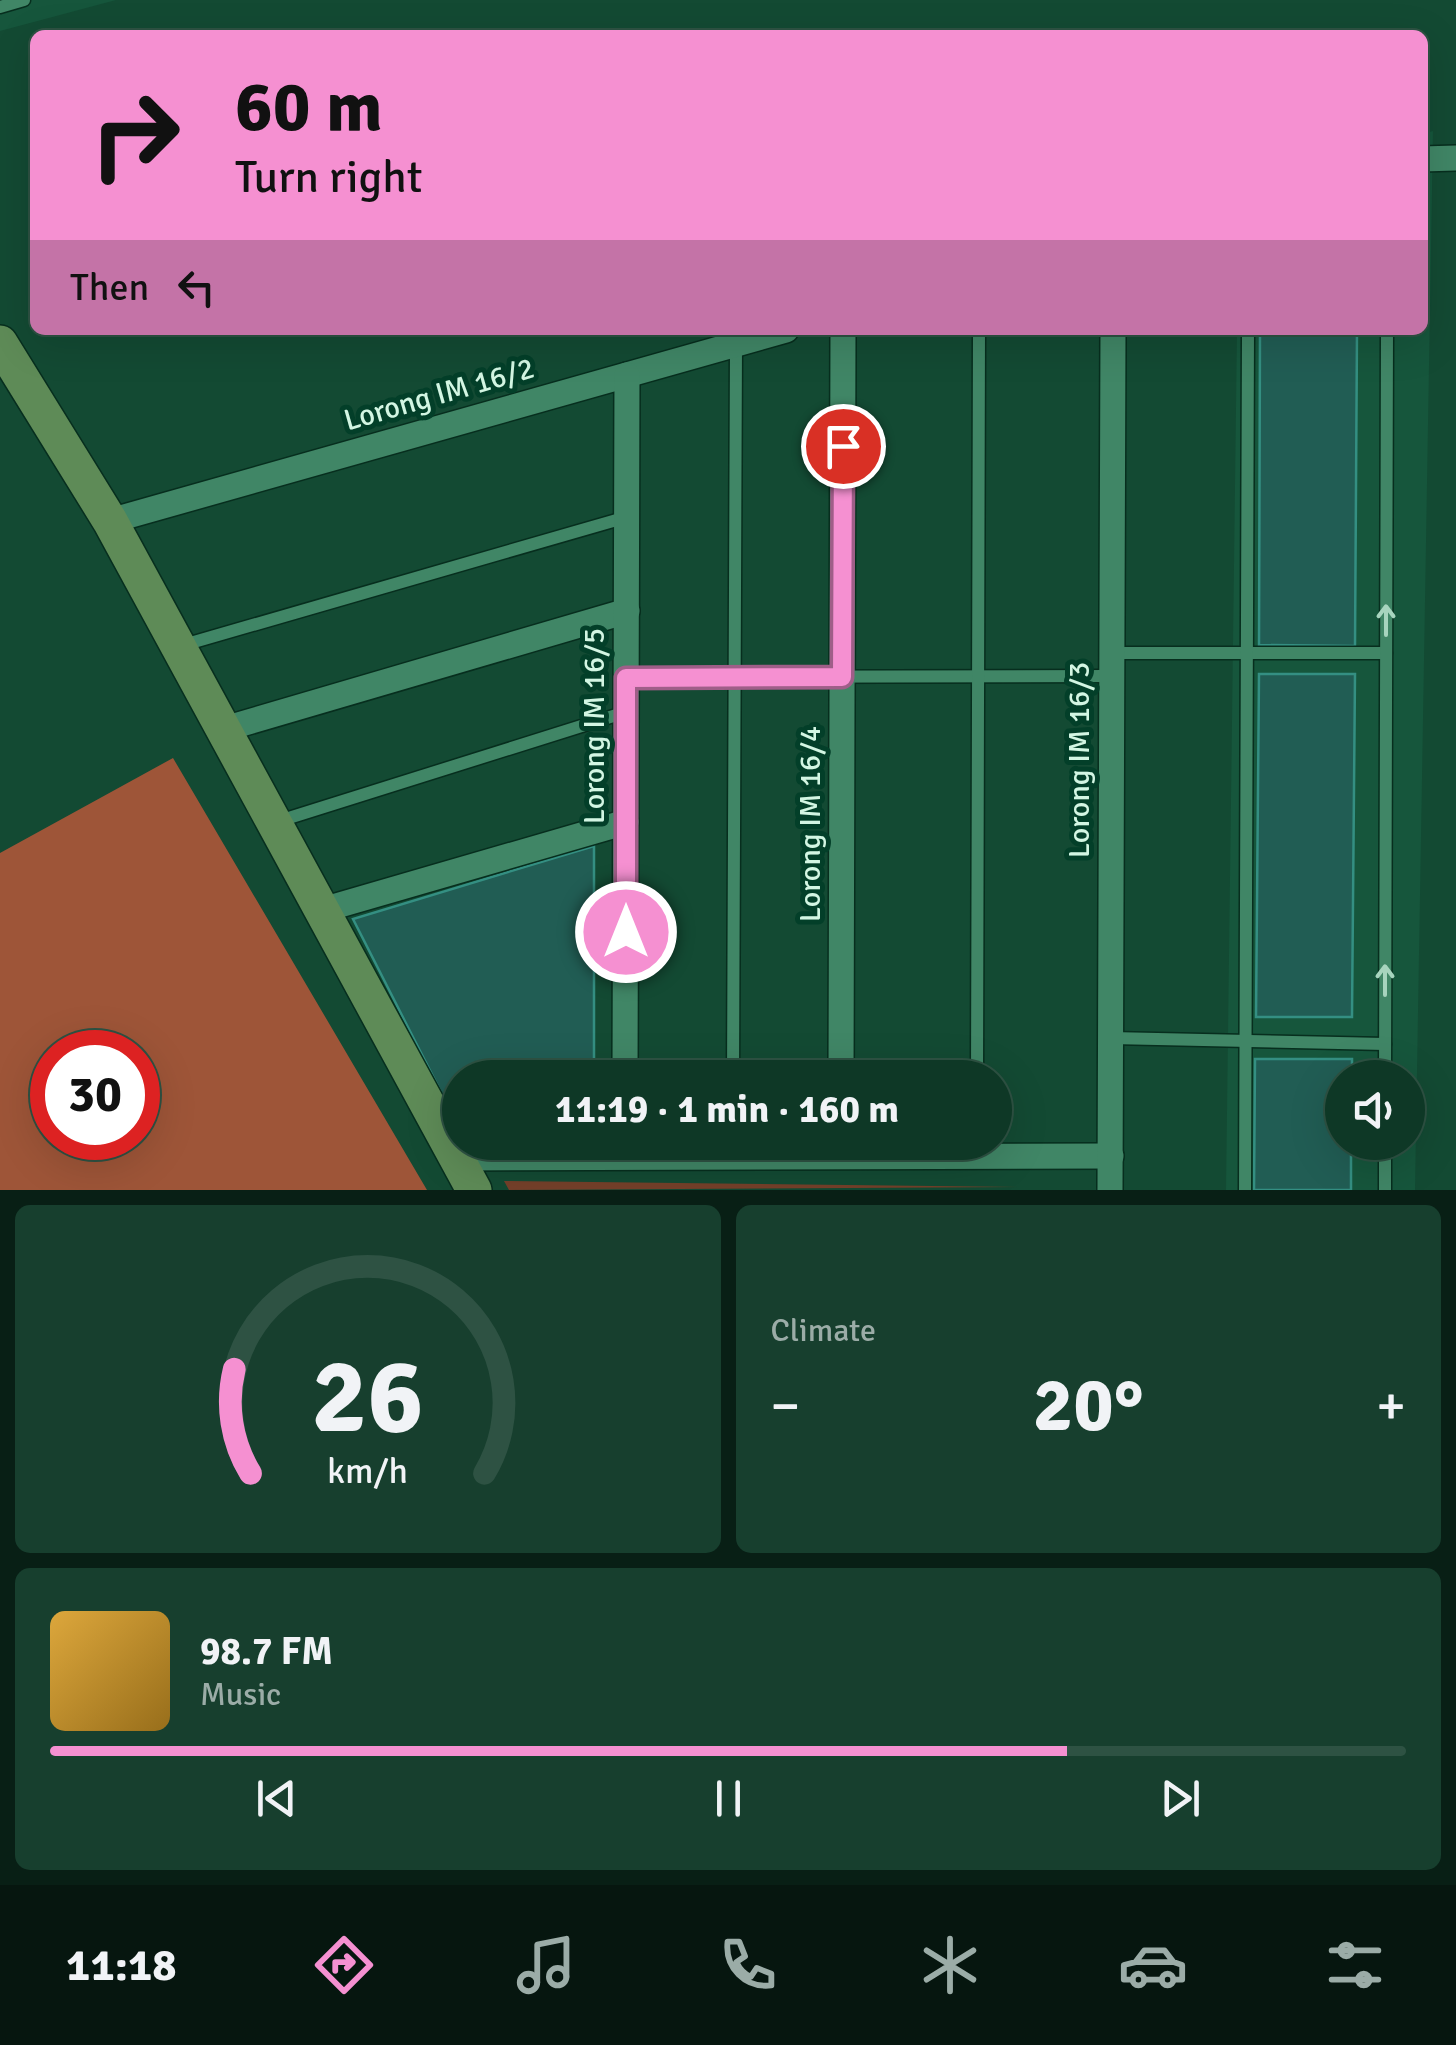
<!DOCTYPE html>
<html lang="en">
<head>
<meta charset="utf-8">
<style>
  :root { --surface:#0e3826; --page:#173f2e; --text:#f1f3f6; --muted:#9baca7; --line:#2e5243; --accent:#f590d1 }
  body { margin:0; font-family:Signika,sans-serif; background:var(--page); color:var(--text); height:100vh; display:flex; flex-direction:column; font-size:38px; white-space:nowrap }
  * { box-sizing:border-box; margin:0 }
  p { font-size:32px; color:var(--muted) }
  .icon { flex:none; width:55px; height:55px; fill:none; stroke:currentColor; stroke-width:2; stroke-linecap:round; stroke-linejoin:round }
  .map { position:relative; height:1190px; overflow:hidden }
  .sheet { display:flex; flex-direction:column; gap:15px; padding:15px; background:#081f15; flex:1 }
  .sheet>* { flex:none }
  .top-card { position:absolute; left:30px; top:30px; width:1398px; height:305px; border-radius:15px; box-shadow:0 10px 40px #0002,0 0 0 2px var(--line); background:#f590d1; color:#111; overflow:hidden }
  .controls { position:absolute; left:1325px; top:1060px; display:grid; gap:20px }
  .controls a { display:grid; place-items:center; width:100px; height:100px; border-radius:50%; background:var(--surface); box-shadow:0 10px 40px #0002,0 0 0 2px var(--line); font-size:50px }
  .speed { position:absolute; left:30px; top:1030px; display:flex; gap:20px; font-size:50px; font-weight:700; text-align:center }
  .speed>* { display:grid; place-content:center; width:130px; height:130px; border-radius:50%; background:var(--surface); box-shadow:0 10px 40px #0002,0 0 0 2px var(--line); line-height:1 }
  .speed .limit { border:15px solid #d22; background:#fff; color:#111 }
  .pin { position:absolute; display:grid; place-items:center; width:85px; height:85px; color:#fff; margin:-42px; border:5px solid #fff; border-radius:50%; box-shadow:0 2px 10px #0007 }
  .me { position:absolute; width:110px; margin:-55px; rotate:0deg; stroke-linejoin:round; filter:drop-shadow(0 0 8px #0008) }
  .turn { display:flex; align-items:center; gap:35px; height:210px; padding:0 40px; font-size:45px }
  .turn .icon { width:130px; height:130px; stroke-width:2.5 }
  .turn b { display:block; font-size:70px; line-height:85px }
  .then { display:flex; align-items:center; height:95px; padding:0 40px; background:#0003; gap:20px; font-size:38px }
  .big { font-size:75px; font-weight:700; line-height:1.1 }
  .sheet .card { flex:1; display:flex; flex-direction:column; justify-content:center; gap:15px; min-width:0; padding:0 35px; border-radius:15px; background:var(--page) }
  .sheet .dial { align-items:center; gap:0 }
  .dial svg { height:260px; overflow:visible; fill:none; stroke:var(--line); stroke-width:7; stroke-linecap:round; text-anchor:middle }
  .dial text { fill:var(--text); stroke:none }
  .song { display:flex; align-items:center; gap:30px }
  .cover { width:120px; height:120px; border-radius:15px; background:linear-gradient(135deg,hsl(40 70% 55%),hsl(40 70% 35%)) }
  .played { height:10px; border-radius:5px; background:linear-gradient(90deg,var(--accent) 75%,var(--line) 75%) }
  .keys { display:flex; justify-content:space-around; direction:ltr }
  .heat { display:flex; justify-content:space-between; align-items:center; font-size:55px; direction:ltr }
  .sheet .tiles { flex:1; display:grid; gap:15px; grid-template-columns:1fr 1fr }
  .card:last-child { grid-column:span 2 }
  .trip { position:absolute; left:442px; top:1060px; width:570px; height:100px; border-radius:50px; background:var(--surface); box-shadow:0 10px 40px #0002,0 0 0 2px var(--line); font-weight:700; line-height:100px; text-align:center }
  .tab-bar { display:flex; height:160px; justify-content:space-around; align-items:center; background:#06160f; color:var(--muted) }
  .tab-bar .icon { width:70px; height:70px }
  .tab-bar .selected { color:var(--accent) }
  .tab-bar b { font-size:45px; color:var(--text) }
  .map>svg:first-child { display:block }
  .built { fill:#16563c; fill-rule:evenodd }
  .green { fill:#75402a }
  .forest { fill:#9e5538; fill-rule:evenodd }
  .building { fill:#215d54; stroke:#348f82; stroke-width:2.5 }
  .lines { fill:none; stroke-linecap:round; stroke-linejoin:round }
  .lane-casing { stroke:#072e1e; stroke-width:15 }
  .street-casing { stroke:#072e1e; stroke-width:28 }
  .secondary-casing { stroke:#072e1e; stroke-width:38 }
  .lane { stroke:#408666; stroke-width:12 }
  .street { stroke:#408666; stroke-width:25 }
  .secondary { stroke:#5e8b57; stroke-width:35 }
  .oneway { stroke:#a7d4be }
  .route-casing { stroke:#9f5e88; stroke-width:25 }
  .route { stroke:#f590d1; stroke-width:18 }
  .labels { text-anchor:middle; stroke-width:10; stroke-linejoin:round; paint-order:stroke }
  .street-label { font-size:30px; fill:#d3f6e3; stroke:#033f29 }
</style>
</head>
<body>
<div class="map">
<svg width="1456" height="1190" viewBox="0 0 1456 1190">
  <rect width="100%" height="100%" fill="#134a33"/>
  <!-- built -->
  <g class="built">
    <path d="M0,0H116L0,31Z"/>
    <path d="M1433,131L1415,1190H1226L1237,330H1422L1423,134ZM1342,1078H1408V1142H1342Z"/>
  </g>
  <!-- green -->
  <path class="green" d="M504,1181L1018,1187L509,1190Z"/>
  <!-- forest -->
  <path class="forest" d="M173,758L427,1190H0V853ZM52,1052H138V1138H52Z"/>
  <!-- building -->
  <g class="building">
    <path d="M1260,330H1357L1355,646L1259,645Z"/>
    <path d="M1259,674H1355L1352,1017H1256Z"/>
    <path d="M594,846V1078H460V1115L449,1108L353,919Z"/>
    <path d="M1255,1059H1352V1078H1342V1142H1351V1190H1254Z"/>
  </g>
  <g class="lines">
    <defs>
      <g id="lane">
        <path d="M0,7L24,0"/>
        <path d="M180,646L627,517"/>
        <path d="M1112,653H1386"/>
        <path d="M627,677L1112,676"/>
        <path d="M276,822L626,712"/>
        <path d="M1111,1038L1385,1044"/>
        <path d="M733,1078L736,344"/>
        <path d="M977,1078L979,330"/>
        <path d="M1385,1078L1387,330"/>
        <path d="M1245,1190L1248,330"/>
        <path d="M1385,1190V1142"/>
      </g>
      <g id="street">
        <path d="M1422,159L1456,158"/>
        <path d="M110,521L786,330"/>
        <path d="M221,730L627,611"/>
        <path d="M319,911L626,822"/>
        <path d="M625,1078L627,375"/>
        <path d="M841,1078L843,330"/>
        <path d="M456,1158L1111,1156"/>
        <path d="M1110,1190L1113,330"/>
      </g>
      <path id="secondary" d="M0,343L110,521L474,1190"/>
    </defs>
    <!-- lane casing -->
    <use href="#lane" class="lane-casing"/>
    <!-- street casing -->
    <use href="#street" class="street-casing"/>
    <!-- secondary casing -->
    <use href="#secondary" class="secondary-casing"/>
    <!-- lane -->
    <use href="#lane" class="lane"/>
    <!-- street -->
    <use href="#street" class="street"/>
    <!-- secondary -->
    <use href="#secondary" class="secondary"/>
  </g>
  <!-- one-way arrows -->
  <defs><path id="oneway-shaft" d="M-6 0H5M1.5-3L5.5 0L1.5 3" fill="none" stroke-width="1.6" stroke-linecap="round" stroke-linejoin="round" transform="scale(2.5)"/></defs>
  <g class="oneway">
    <use href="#oneway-shaft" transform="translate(1386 620) rotate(-90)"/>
    <use href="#oneway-shaft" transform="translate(1385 980) rotate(-90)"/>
  </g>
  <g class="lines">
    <defs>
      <path id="route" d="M626,932V678L842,677L843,446"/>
    </defs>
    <!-- route casing -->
    <use href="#route" class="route-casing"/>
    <!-- route -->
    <use href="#route" class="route"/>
  </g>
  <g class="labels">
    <!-- street labels -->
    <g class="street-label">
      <text transform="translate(439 394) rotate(-16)" y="10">Lorong IM 16/2</text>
      <text transform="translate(594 726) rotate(-90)" y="10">Lorong IM 16/5</text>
      <text transform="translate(1079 760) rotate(-90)" y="10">Lorong IM 16/3</text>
      <text transform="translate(810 824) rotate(-90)" y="10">Lorong IM 16/4</text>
    </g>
  </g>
</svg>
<div class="controls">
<a><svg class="icon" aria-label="sound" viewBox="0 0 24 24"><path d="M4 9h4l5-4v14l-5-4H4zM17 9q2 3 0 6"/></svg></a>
</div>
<div class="speed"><div class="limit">30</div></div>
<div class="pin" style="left:843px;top:446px;background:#d93025"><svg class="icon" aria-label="arrive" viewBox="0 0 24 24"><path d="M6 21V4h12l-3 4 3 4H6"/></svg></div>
<svg class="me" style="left:626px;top:932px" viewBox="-20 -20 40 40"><circle r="17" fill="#f590d1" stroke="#fff" stroke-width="3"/><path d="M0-11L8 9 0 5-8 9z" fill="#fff"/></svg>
<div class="trip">11:19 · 1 min · 160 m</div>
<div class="top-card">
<div class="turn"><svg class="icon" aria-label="right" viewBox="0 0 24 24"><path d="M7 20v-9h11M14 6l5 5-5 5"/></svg><div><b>60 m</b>Turn right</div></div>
<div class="then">Then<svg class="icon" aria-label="left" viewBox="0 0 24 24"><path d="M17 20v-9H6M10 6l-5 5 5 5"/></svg></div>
</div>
</div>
<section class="sheet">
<div class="tiles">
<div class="card dial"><svg viewBox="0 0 100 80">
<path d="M14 69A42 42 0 1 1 86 69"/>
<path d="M14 69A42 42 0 0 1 9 37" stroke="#f590d1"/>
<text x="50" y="56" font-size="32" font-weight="700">26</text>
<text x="50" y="72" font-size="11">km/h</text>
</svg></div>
<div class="card"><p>Climate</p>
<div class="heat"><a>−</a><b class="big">20°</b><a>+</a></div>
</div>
<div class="card">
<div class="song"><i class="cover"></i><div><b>98.7 FM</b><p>Music</p></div></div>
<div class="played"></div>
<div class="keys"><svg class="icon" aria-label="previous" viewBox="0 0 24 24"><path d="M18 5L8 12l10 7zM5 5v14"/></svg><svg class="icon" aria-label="pause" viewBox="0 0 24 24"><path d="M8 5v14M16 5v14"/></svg><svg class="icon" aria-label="next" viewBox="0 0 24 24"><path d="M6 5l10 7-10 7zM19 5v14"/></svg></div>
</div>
</div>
</section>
<nav class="tab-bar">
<b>11:18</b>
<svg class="icon selected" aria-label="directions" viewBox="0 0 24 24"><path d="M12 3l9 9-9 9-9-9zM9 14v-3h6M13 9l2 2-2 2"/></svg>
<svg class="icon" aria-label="music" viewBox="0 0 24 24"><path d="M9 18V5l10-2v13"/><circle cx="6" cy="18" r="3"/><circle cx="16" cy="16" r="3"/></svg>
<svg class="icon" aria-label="phone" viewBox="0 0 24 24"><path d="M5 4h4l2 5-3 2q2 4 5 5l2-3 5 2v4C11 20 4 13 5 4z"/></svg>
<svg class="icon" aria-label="climate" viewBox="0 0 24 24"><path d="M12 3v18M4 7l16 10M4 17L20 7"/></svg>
<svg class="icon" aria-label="car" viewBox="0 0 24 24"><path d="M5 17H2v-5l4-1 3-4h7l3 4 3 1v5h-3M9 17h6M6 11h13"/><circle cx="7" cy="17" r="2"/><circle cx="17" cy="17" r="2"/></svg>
<svg class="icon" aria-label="filters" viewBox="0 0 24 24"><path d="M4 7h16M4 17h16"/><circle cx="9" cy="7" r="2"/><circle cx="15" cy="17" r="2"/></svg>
</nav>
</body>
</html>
